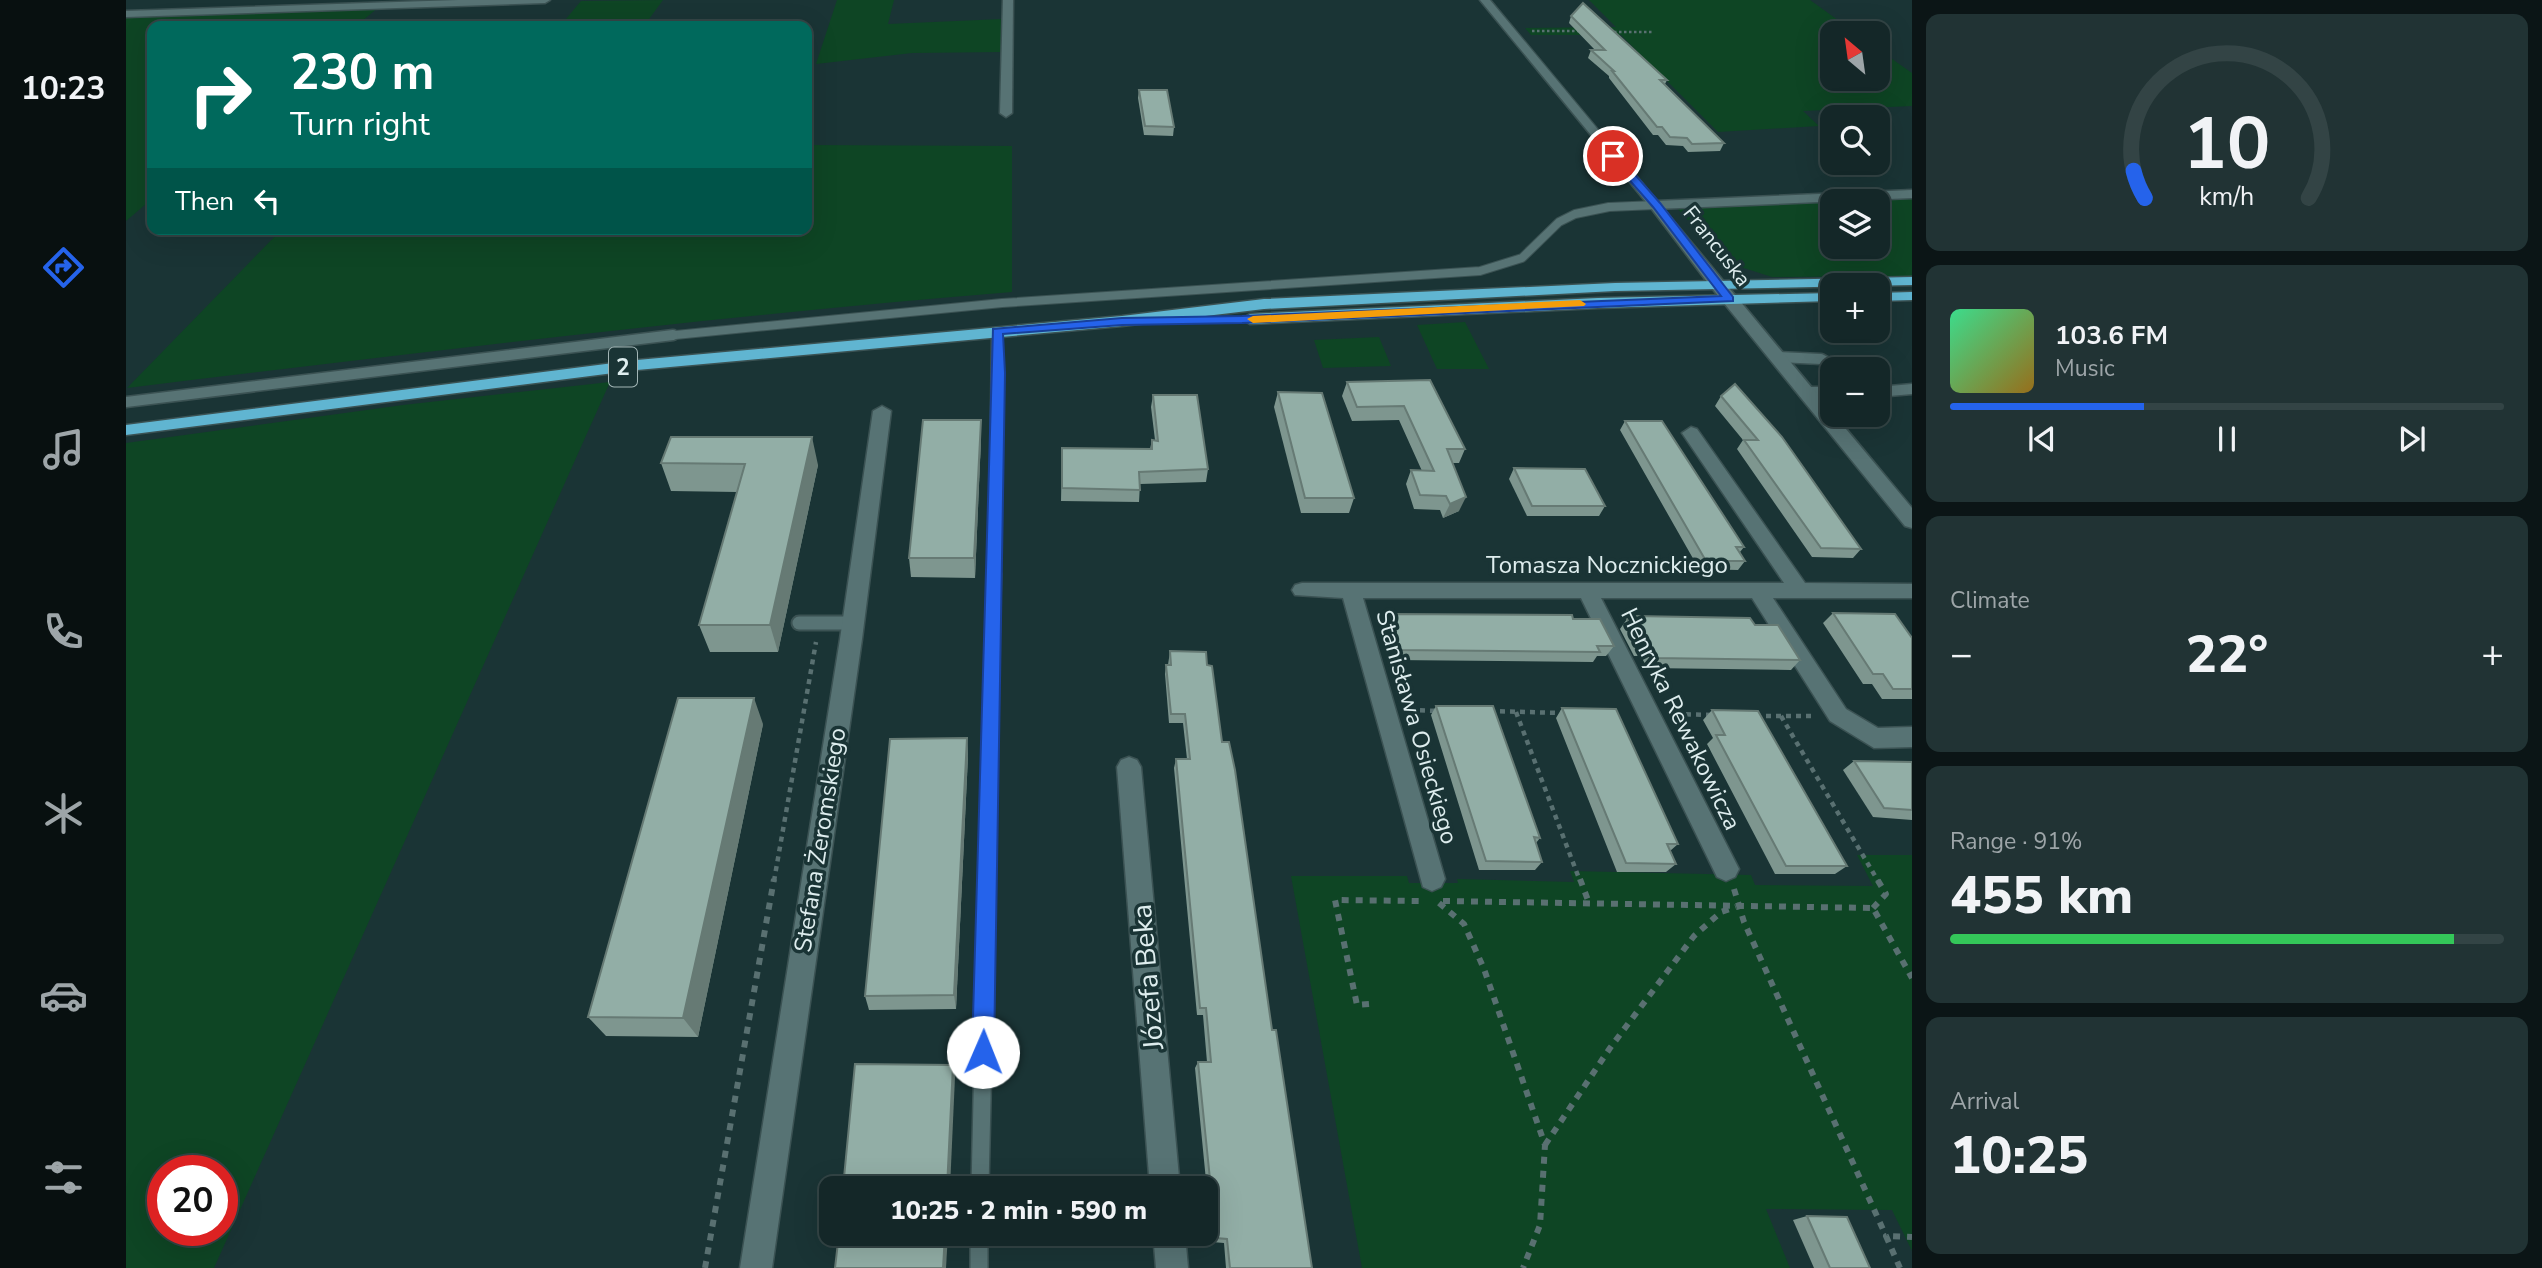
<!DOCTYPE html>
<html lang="en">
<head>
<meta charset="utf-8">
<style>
  :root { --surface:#142728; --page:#213334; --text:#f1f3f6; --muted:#9da5a8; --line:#334445; --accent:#2563eb }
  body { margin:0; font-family:"Nunito Sans",sans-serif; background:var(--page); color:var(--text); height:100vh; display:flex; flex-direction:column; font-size:26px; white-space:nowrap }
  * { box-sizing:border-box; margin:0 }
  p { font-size:23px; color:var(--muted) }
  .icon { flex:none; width:38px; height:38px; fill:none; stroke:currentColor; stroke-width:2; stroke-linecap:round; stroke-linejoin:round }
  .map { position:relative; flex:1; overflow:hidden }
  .drawer { display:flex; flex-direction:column; gap:14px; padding:14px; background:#0b1516; width:630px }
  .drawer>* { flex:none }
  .guide { position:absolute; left:21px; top:21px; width:665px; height:214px; border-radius:14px; box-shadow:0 7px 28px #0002,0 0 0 2px var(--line); background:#00695c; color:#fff; overflow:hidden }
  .needle { width:46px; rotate:331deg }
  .fabs { position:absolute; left:1694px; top:21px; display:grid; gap:14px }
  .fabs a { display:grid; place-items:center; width:70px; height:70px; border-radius:14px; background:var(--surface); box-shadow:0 7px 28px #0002,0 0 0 2px var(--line); font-size:35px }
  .speed { position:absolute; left:21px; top:1155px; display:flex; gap:14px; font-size:35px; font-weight:700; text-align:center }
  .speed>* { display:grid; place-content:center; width:91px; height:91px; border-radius:50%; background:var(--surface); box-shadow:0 7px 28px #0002,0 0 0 2px var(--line); line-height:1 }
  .speed .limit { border:10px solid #d22; background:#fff; color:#111 }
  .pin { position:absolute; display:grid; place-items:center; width:60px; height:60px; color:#fff; margin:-30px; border:4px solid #fff; border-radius:50%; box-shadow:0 2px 7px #0007 }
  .me { position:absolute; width:77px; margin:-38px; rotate:1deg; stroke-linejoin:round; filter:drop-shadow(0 0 5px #0008) }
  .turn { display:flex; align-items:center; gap:24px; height:147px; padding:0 28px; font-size:32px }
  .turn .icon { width:91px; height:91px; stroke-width:2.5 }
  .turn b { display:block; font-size:49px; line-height:60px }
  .then { display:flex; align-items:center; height:66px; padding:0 28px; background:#0003; gap:14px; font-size:26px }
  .big { font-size:52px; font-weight:800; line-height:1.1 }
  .drawer .card { flex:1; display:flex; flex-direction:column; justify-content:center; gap:10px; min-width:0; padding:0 24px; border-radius:14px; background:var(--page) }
  .drawer .dial { align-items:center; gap:0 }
  .dial svg { height:182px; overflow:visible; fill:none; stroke:var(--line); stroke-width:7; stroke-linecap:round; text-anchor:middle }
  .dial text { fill:var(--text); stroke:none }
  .song { display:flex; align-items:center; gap:21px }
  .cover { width:84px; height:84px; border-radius:10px; background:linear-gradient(135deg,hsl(150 70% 55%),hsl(40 70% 35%)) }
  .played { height:7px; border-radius:4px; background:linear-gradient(90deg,var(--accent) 35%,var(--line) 35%) }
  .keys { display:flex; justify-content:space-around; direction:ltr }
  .heat { display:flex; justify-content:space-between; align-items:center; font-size:38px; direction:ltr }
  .charge { height:10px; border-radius:5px; background:linear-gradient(90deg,#34c759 91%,var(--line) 0) }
  .trip { position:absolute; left:693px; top:1176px; width:399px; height:70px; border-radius:14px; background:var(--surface); box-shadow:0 7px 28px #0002,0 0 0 2px var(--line); font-weight:800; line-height:70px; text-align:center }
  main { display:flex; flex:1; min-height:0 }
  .menu { display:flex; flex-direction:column; width:126px; justify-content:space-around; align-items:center; background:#081010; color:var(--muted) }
  .menu .icon { width:49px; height:49px }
  .menu .on { color:var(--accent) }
  .menu b { font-size:32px; color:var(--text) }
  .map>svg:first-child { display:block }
  .green { fill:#0e4524; fill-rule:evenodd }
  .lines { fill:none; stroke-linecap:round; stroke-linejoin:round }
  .lane-far3-casing { stroke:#3b5253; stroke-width:10 }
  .lane-far2-casing { stroke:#3b5253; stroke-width:13 }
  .lane-far1-casing { stroke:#3b5253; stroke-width:17 }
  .lane-casing { stroke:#3b5253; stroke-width:20 }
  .street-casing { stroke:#3b5253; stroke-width:3 }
  .secondary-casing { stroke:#3b5253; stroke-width:3 }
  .highway-casing { stroke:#3b5253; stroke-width:3 }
  .path-far2 { stroke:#597071; stroke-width:2.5; stroke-dasharray:2.5 2.5; stroke-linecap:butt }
  .path-far1 { stroke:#597071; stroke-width:4.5; stroke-dasharray:5 5; stroke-linecap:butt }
  .path { stroke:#597071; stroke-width:6; stroke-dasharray:7 7; stroke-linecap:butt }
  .lane-far3 { stroke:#577374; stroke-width:8 }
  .lane-far2 { stroke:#577374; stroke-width:10 }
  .lane-far1 { stroke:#577374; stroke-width:13 }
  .lane { stroke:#577374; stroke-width:17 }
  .street { fill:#577374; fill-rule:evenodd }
  .secondary { fill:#577374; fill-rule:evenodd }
  .highway { fill:#60b5d1; fill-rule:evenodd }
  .wall { fill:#7e968f }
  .shaded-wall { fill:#667a74 }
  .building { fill:#92aea6; stroke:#667a74; stroke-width:2 }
  .route { fill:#2563eb; stroke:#184099; stroke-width:2 }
  .slow { fill:#f59e0b }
  .labels { text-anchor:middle; stroke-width:7; stroke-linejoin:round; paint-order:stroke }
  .far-street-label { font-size:21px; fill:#deedee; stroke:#1a3435 }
  .shield { fill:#1a3435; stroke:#a3b6b6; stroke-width:2 }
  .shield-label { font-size:23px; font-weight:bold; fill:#deedee }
  .street-label { font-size:24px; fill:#deedee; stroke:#1a3435 }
  .near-street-label { font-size:28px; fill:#deedee; stroke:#1a3435 }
</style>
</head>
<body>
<main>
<nav class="menu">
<b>10:23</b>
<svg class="icon on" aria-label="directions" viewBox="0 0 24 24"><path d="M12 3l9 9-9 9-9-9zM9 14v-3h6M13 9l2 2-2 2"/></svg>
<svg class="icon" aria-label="music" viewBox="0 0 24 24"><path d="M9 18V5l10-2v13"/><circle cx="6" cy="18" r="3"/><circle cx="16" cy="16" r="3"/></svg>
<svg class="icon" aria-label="phone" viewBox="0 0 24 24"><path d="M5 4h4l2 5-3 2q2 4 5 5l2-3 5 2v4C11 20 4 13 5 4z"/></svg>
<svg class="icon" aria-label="climate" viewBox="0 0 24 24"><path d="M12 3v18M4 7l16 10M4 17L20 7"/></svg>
<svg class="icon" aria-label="car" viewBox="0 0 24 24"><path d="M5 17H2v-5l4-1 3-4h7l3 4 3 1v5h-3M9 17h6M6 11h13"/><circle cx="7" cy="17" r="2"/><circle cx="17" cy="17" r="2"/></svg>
<svg class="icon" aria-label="filters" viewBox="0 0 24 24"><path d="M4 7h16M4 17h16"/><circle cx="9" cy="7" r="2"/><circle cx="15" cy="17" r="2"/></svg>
</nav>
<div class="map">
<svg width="1786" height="1268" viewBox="0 0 1786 1268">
  <rect width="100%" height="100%" fill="#1a3435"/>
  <!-- green -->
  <g class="green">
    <path d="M537,0L518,26H434L455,1Z"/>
    <path d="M711,0H768L762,24L876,19L877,52L786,53L690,64Z"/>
    <path d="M1463,0H1684L1730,33H1706V79H1752V49L1786,73V106L1677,111L1693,126L1592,132L1495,35H1405L1399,28L1490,27Z"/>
    <path d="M253,7L230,26H26V199L0,221V16Z"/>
    <path d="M681,145L886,146V292C590,316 296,352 1,388L156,229H681Z"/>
    <path d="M1786,198V276L1646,277L1599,262L1551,208L1706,201V247H1752V201H1711Z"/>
    <path d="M1339,322L1363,369H1311L1291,325Z"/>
    <path d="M1253,337L1265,366L1197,368L1188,340Z"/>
    <path d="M484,382L88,1268H0V443L277,405ZM37,1171H96V1230H37Z"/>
    <path d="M1731,855H1786V1251L1766,1210L1640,1209L1664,1268H1236L1165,876H1281L1283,883H1332L1331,879L1448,882L1444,871L1625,875L1629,885L1747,886Z"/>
  </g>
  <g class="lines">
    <defs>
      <g id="lane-far3">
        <path d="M871,331V337"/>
        <path d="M529,337L876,303L1354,271L1396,258L1433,222L1449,214L1483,207L1530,205"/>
      </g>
      <g id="lane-far2">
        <path d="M1650,357L1695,359L1713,369"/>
        <path d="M0,402L547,335"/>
        <path d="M868,576L871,335"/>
      </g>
      <g id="lane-far1">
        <path d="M673,623H727"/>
        <path d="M861,881L868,574"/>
      </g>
      <g id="lane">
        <path d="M854,1188L861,879"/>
        <path d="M853,1234V1268"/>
      </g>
      <g id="street">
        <path d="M332,0H424L419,3L0,17V11Z"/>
        <path d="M877,0H887L886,113L880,117L874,113Z"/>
        <path d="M1786,190V198L1530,209L1523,205L1530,201Z"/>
        <path d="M1786,384V394L1752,397V387Z"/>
        <path d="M1680,387H1706V397L1674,396L1672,392Z"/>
        <path d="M756,406L765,411L736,639L646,1268H614L714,639L747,411Z"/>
        <path d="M1565,427L1571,429L1679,583L1786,584V598H1647L1720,709L1752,728L1786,727V747L1748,748L1704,721L1626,598H1475L1613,869L1609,877L1600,881L1591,877L1455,598H1237L1319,879L1315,887L1306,891L1297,887L1217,598L1169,595L1166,590L1169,585L1176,583H1658L1556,433Z"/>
        <path d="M1003,757L1011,760L1015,767L1054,1188H1024L991,767L995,760Z"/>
        <path d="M1027,1234H1059L1062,1268H1030Z"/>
      </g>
      <path id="secondary" d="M1354,0H1364C1506,169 1645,340 1786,508V528L1779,526L1585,287L1525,208Z"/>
      <g id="highway">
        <path d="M1786,277V285L1489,291L1138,309L996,326L511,370L0,435V425L511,360L996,316L1138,299L1489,283Z"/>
        <path d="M1786,292V300L1752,301V293Z"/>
        <path d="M1706,293V301L1472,308L1124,324L1116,319L1124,314L1472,298Z"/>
      </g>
    </defs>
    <!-- lane-far3 casing -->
    <use href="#lane-far3" class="lane-far3-casing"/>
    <!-- lane-far2 casing -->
    <use href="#lane-far2" class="lane-far2-casing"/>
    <!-- lane-far1 casing -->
    <use href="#lane-far1" class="lane-far1-casing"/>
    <!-- lane casing -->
    <use href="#lane" class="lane-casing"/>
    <!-- street casing -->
    <use href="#street" class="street-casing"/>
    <!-- secondary casing -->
    <use href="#secondary" class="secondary-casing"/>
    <!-- highway casing -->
    <use href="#highway" class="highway-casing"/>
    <!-- path-far2 -->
    <g class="path-far2">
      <path d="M1406,31H1456"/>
      <path d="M1483,32H1526"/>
    </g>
    <!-- path-far1 -->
    <g class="path-far1">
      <path d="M1284,710L1314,711"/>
      <path d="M1364,711L1436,713"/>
      <path d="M1390,712L1454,881"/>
      <path d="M1550,714L1587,715"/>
      <path d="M1630,716H1685"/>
      <path d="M1655,716L1752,881"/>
      <path d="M648,881L690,642"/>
    </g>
    <!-- path -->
    <g class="path">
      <path d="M1454,879L1463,903"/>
      <path d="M1608,889L1618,922L1760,1236"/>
      <path d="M1317,901L1747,908L1786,978"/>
      <path d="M1313,903L1338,924L1358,969L1419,1145L1414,1225L1397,1268"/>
      <path d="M1747,908L1760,894L1751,879"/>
      <path d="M1243,1004L1231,1005L1209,900L1294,901"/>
      <path d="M1419,1145L1484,1048L1568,936L1595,912L1610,907"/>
      <path d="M579,1268L648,879"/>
      <path d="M1774,1268L1760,1236L1786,1237"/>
    </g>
    <!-- lane-far3 -->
    <use href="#lane-far3" class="lane-far3"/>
    <!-- lane-far2 -->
    <use href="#lane-far2" class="lane-far2"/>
    <!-- lane-far1 -->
    <use href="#lane-far1" class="lane-far1"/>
    <!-- lane -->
    <use href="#lane" class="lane"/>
    <!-- street -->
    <use href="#street" class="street"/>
    <!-- secondary -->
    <use href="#secondary" class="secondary"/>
    <!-- highway -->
    <use href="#highway" class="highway"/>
  </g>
  <!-- wall -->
  <g class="wall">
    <path d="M1445,16L1541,80L1539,84L1598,143L1594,151L1562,152L1557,146L1540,145L1532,135H1527L1483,78V76L1462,58L1465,50H1469L1443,23Z"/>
    <path d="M1013,90L1048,127L1047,136L1018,135L1012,98Z"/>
    <path d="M1304,380L1339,449L1333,463H1326L1333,511L1317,518L1314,510L1288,509L1280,484L1285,470L1296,471L1273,420L1226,421L1216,396L1221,382Z"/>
    <path d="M1152,392L1228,498L1223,513H1175L1148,407Z"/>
    <path d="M1027,395L1082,469L1080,482L1014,484L1013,502L935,501L936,448L1024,449L1026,440H1029L1025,407Z"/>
    <path d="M1595,396L1735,549L1727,558L1686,557L1611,449L1617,440L1589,406Z"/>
    <path d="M1499,421L1618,547L1614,552L1619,561L1612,570L1573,569L1494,430Z"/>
    <path d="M545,437L692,465L652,652H584L573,625L611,492L545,491L535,463Z"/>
    <path d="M855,439L849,578L785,577L783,558Z"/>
    <path d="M1388,468L1479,506L1473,516H1401L1383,479Z"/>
    <path d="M1707,613L1786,638V699H1756L1746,684H1737L1697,623Z"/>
    <path d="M1261,614L1447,619L1488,646L1480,656H1471L1467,662L1267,660L1256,623Z"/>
    <path d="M1507,616L1629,625L1674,660L1665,670L1521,668L1515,656H1508L1494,629L1501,619H1505Z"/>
    <path d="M1044,651L1081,665L1096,742L1186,1268H1100L1098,1243L1086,1242L1069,1068L1072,1062H1081L1077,1015H1071L1048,768L1050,759H1061L1057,723H1043L1039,674L1040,665H1042Z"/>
    <path d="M1310,706L1414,838L1410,843L1416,862L1409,870H1353L1305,715Z"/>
    <path d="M1436,708L1552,844L1544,851L1550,864L1540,872H1491L1430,718Z"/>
    <path d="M1586,710L1721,866L1709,874H1649L1581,744L1587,738L1577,720Z"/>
    <path d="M637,724L572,1037L480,1036L462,1017Z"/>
    <path d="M841,738L842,756L830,1009L743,1010L739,996Z"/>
    <path d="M1728,761L1786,762V820L1747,817L1717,770Z"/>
    <path d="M1681,1216L1744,1268H1688L1667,1220Z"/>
  </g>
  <!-- shaded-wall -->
  <g class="shaded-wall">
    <path d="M855,420V439L849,578L848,558Z"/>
    <path d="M686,437L692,465L652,652L644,625Z"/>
    <path d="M1340,497L1333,511L1317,518L1324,504Z"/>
    <path d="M628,698L637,724L572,1037L557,1018Z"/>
    <path d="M841,738L842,756L830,1009L828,995Z"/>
    <path d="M827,1065L829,1077L824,1188H821Z"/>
    <path d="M819,1234H822L820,1268H817Z"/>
  </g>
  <!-- building -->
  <g class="building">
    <path d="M1457,3L1541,80H1534L1598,143L1566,144L1561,138L1544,137L1536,127H1531L1486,71H1488L1465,50H1479L1445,16Z"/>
    <path d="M1013,90H1041L1048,127L1019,126Z"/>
    <path d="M1304,380L1339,449H1321L1340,497L1324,504L1320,496L1294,495L1285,470L1308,471L1278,406L1231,407L1221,382Z"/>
    <path d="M1609,384L1656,437L1735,549L1695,548L1618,440H1632L1595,396Z"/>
    <path d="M1152,392L1196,393L1228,498H1179Z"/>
    <path d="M1027,395H1071L1082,469L1013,472L1014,490L936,488V448L1026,449V440L1032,441Z"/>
    <path d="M797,420H855L848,558H783Z"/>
    <path d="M1499,421H1536L1618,547H1610L1619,561H1580Z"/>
    <path d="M545,437H686L644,625H573L619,464L535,463Z"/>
    <path d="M1388,468L1459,469L1479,506H1406Z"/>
    <path d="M1707,613L1769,614L1786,638V689H1767L1757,674H1747Z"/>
    <path d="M1261,614L1446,615L1447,619H1474L1488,646H1471L1474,652L1272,650Z"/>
    <path d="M1507,616L1624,618L1629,625H1652L1674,660L1529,658L1523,646H1515L1501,619H1509Z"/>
    <path d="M1044,651L1080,652L1081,665L1086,666L1096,742H1103L1109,770L1146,1030H1150L1186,1268H1104L1101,1239L1090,1238L1072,1062H1085L1080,1008H1074L1050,759H1064L1059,714H1045L1040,665H1045Z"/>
    <path d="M552,698H628L557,1018L462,1017Z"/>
    <path d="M1310,706H1367L1414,838L1408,837L1416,862L1360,861Z"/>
    <path d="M1436,708L1490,709L1552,844H1541L1550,864L1500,863Z"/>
    <path d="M1586,710L1632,711L1721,866H1660L1590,735H1599Z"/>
    <path d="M841,738L828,995L739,996L764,739Z"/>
    <path d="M1728,761L1786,762V810L1758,808Z"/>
    <path d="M729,1064L827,1065L821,1188H717Z"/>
    <path d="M1681,1216L1721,1217L1744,1268H1704Z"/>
    <path d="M713,1234H819L817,1268H709Z"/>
  </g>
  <!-- route -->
  <path class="route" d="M1484,154H1491L1534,203L1607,297V301L1116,323L996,325L877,334L879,373L868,1052L865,1060L857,1063L850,1060L846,1052L867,329L996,318L1116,316L1595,296L1527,207L1484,158Z"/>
  <!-- slow -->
  <path class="slow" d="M1454,300L1460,304L1458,306L1127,323L1121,319L1127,316Z"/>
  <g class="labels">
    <!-- far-street labels -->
    <g class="far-street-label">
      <text transform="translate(1591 246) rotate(52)" y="7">Francuska</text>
    </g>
    <!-- shield labels -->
    <rect class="shield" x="483" y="347.5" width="28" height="39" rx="5"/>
    <g class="shield-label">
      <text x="497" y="375">2</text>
    </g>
    <!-- street labels -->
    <g class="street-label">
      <text x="1481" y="573">Tomasza Nocznickiego</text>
      <text transform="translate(1555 719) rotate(64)" y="8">Henryka Rewakowicza</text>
      <text transform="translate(1291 727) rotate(74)" y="8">Stanisława Osieckiego</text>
      <text transform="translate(694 840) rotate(-81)" y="8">Stefana Żeromskiego</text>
    </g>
    <!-- near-street labels -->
    <g class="near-street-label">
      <text transform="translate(1021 977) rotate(-95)" y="10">Józefa Beka</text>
    </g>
  </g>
</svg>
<div class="fabs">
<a><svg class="needle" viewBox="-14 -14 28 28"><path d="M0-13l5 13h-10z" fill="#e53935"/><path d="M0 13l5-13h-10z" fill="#9da5a8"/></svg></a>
<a><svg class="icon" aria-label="search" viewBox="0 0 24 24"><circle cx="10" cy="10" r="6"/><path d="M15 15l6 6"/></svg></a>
<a><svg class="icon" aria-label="layers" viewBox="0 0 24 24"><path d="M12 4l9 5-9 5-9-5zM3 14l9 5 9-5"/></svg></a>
<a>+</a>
<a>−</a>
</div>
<div class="speed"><div class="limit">20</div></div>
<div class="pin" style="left:1487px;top:156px;background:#d93025"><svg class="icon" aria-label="arrive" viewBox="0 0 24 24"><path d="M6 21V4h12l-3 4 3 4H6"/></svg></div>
<svg class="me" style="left:857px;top:1052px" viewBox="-20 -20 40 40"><circle r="19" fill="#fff"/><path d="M0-13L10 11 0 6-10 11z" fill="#2563eb"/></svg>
<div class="trip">10:25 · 2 min · 590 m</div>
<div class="guide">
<div class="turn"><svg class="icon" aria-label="right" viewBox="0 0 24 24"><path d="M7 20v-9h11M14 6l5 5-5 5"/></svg><div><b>230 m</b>Turn right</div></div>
<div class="then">Then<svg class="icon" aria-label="left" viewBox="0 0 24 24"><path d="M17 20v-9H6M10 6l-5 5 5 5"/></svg></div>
</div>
</div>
<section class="drawer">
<div class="card dial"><svg viewBox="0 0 100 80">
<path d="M14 69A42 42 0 1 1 86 69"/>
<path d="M14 69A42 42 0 0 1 9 57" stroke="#2563eb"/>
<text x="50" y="56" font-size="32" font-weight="700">10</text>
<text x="50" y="72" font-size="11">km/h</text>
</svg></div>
<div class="card">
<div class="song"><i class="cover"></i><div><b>103.6 FM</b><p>Music</p></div></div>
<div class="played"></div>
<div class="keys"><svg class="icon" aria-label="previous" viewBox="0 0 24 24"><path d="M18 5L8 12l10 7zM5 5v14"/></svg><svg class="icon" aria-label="pause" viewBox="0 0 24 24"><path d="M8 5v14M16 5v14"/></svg><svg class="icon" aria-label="next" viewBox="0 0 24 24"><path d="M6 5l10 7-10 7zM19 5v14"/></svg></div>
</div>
<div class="card"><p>Climate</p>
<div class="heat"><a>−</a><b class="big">22°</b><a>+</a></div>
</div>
<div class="card"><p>Range · 91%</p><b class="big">455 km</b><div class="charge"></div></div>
<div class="card"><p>Arrival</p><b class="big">10:25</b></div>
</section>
</main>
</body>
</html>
